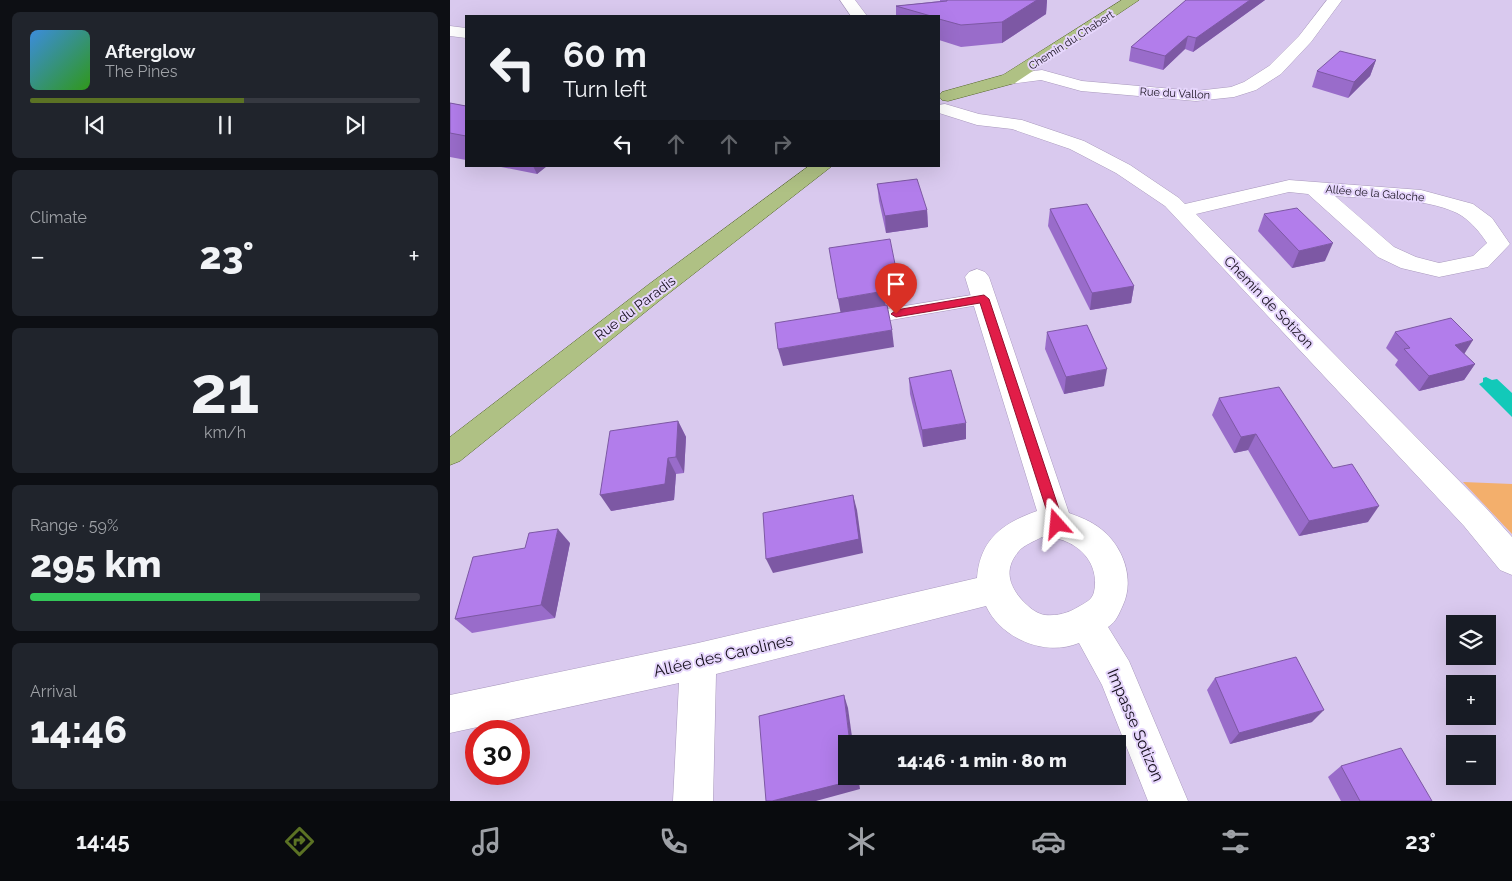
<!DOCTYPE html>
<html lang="en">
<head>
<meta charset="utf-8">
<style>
  :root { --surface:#171b24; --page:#20242c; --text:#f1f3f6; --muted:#9ea1a6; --line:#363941; --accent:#5b7224 }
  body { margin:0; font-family:Raleway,sans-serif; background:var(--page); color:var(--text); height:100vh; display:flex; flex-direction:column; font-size:19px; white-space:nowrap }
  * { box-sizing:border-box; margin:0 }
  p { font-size:16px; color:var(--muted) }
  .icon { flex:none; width:28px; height:28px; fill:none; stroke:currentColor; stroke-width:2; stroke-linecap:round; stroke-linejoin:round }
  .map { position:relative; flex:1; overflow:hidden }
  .sheet { display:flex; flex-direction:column; gap:12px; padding:12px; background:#0d0f14; width:450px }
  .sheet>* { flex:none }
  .hud { position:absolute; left:15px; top:15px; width:475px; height:152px; border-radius:0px; box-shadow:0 5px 20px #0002; background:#171b24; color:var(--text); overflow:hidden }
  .buttons { position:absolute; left:996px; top:615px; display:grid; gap:10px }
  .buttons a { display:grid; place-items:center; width:50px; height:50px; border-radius:0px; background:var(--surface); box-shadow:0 5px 20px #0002; font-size:25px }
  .speed { position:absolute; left:15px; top:720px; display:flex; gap:10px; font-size:25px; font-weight:700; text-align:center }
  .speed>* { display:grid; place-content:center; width:65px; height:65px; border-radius:50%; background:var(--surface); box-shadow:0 5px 20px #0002; line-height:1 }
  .speed .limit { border:8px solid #d22; background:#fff; color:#111 }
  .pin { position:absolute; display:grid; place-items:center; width:42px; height:42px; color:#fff; margin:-51px -21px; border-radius:50% 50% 50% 0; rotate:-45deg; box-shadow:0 0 5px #0007 }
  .pin .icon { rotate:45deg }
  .me { position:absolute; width:55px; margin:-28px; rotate:342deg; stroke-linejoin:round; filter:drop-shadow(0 0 4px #0008) }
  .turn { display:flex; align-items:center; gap:18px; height:105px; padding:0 15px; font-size:22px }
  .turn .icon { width:65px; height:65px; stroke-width:2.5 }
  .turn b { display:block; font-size:35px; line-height:42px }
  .lanes { display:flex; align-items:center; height:48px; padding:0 15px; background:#0003; justify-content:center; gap:25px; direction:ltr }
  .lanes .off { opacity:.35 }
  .big { font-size:38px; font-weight:800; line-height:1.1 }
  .sheet .tile { flex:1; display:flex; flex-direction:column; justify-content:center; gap:8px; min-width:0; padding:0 18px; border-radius:8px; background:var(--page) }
  .sheet .dial { align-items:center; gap:0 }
  .dial b { font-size:65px; line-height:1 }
  .song { display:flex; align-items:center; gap:15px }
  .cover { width:60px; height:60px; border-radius:8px; background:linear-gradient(135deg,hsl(210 70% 55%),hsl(110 70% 35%)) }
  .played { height:5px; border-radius:2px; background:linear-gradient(90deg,var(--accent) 55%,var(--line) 55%) }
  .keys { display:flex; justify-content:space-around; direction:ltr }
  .heat { display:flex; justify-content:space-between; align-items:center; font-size:28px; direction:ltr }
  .charge { height:8px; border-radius:4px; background:linear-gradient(90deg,#34c759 59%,var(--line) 0) }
  .trip { position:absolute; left:388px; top:735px; width:288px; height:50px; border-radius:0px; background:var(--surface); box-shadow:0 5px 20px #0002; font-weight:800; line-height:50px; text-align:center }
  .menu { display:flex; height:80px; justify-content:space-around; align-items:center; background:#090b0e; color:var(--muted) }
  .menu .icon { width:35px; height:35px }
  .menu .current { color:var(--accent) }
  .menu b { font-size:22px; color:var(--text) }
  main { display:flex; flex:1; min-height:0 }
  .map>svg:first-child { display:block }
  .green { fill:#f3af6c }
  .water { fill:#12c9b9 }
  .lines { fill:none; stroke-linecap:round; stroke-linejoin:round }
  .service-casing { stroke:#a999bd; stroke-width:1 }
  .minor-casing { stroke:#a999bd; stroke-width:1 }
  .primary-casing { stroke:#56682a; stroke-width:1 }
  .service { fill:#fff; fill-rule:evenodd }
  .minor { fill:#fff; fill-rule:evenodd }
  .primary { fill:#afc184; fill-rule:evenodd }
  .wall { fill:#996cca }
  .shaded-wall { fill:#7d58a4 }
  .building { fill:#b27deb; stroke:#7d58a4 }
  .route { fill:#e11d48; stroke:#92132f }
  .labels { text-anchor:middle; stroke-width:4; stroke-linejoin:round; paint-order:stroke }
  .far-street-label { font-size:11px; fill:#140e1b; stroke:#e6d6fc }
  .street-label { font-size:14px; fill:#140e1b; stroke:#e6d6fc }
  .near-street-label { font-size:16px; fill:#140e1b; stroke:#e6d6fc }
</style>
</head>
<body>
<main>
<section class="sheet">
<div class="tile">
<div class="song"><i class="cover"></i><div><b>Afterglow</b><p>The Pines</p></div></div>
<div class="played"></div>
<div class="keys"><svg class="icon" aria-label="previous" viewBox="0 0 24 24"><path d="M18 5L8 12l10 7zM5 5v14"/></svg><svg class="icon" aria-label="pause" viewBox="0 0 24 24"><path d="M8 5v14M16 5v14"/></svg><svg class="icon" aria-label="next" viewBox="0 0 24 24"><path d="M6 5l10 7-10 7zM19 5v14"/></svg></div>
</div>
<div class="tile"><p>Climate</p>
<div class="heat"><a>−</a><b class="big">23°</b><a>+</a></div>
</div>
<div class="tile dial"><b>21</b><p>km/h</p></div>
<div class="tile"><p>Range · 59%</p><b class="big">295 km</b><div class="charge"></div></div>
<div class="tile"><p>Arrival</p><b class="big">14:46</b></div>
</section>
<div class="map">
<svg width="1062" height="801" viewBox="0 0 1062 801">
  <rect width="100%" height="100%" fill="#d9c9ee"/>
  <!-- green -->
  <path class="green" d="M1013,482L1062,484V534Z"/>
  <!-- water -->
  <path class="water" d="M1036,377L1042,380L1047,379L1062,393V417L1029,384L1033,382V378Z"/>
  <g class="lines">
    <defs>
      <path id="service" d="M534,293L540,295L543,299L540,303L412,325L406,323L403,319L406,315L412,313Z"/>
      <g id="minor">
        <path d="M390,0H405L417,16H401Z"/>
        <path d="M877,0H892L861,42L831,74L806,90L784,97L746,101L631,91L591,80L559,84L553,83L550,79L553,75L592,70L632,81L746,91L781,87L794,82L819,66L849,36Z"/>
        <path d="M0,26L16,28V38L0,36Z"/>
        <path d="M495,104L529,114L572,120L634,141L680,165L729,198L735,204L839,180L971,190L1023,204L1042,218L1060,244L1038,267L989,277L951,268L928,257L858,194L839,192L746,214L1036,508L1062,537V575L1050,570L1014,526L715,206L666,173L620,149L562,129L527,125L489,113V105ZM885,196C923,199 973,197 1007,213C1020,220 1029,231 1037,243L1023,256L989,263L966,257L944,247Z"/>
        <path d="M527,269L535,272L539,277L619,513C630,517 641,521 651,529C673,546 685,579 673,605C669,614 666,622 658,627L679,661L738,801H698L652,685L629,643C596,657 551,639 536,606L266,674L263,801H223L229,683L0,733V695L248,643L527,578C530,539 553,523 587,511L515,277L519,272ZM592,537C623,536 651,560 644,592C642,600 635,603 628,607C618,613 608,616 595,615C588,614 581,609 576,604C560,589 552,570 569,551C574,545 585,541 592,537Z"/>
      </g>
      <g id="primary">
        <path d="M672,0H689L565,83L498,101L492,100L489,96L492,92L553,75Z"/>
        <path d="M359,166H382L214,297L10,461L0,465V437L198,285Z"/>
      </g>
    </defs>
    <!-- service casing -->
    <use href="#service" class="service-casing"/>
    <!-- minor casing -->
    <use href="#minor" class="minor-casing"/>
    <!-- primary casing -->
    <use href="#primary" class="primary-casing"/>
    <!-- service -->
    <use href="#service" class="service"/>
    <!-- minor -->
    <use href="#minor" class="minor"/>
    <!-- primary -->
    <use href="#primary" class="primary"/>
  </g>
  <!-- wall -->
  <g class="wall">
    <path d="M490,0H597L596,14L552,43L511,47L489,40V16H446V6L490,1Z"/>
    <path d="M736,0H815L743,52L735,49L713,70L679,61L681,47Z"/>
    <path d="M926,60L920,76L898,98L862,87L867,71Z"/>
    <path d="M0,103L16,106V160L0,157Z"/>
    <path d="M46,166H97L87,174Z"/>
    <path d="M427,184L477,210L478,227L436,233L429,201Z"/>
    <path d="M600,209L684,286L681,303L640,310L598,226Z"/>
    <path d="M814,214L875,261L842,268L808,231Z"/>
    <path d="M597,332L654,386L614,394L595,349Z"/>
    <path d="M945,332L1014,354L1025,364L1014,380L969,391L945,365L948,360L936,348Z"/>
    <path d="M459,378L516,439L473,447L460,394Z"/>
    <path d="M769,398L918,522L849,536L798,450L784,453L762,415Z"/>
    <path d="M228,421L236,437L234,473L226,474L224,500L161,511Z"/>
    <path d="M120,543L105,618L22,633L5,619Z"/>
    <path d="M765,678L862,722L780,744L757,690Z"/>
    <path d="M891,766L982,801H891L878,777Z"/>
  </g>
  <!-- shaded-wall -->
  <g class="shaded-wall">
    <path d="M587,0H597L596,14L552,43V22Z"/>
    <path d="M800,0H815L743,52L746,38Z"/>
    <path d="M738,36L735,49L713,70L715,56Z"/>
    <path d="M926,60L920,76L898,98L904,82Z"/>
    <path d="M83,166H97L87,174Z"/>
    <path d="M477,210L478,227L436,233L435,216Z"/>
    <path d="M883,243L875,261L842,268L849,251Z"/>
    <path d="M446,269L448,285L433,288L431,271Z"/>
    <path d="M684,286L681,303L640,310L642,293Z"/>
    <path d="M434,291L436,307L391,315L388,299Z"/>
    <path d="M442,330L444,347L333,366L328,349Z"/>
    <path d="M1023,340L1013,356L1005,345Z"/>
    <path d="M1025,364L1014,380L969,391L979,376Z"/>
    <path d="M657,369L654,386L614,394L616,377Z"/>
    <path d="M228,421L236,437L234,473L226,457Z"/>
    <path d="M516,423V439L473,447L472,430Z"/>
    <path d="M806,434L798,450L784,453L791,437Z"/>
    <path d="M218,458L226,474L224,500L161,511L150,495Z"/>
    <path d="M403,495L407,510L413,553L323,573L316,559Z"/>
    <path d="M929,506L918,522L849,536L859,521Z"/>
    <path d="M108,529L120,543L105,618L91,605Z"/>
    <path d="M394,695L398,708L403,744H400Z"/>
    <path d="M874,710L862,722L780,744L789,733Z"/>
    <path d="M405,776H408L410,789L366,801H322Z"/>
  </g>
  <!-- building -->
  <g class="building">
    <path d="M497,0H587L552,22L511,25L489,19V16H481L446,6L497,1Z"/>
    <path d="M736,0H800L746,38L738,36L715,56L681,47Z"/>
    <path d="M890,51L926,60L904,82L867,71Z"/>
    <path d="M0,103L16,106V136L0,133Z"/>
    <path d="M467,179L477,210L435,216L427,184Z"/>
    <path d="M637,204L684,286L642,293L600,209Z"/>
    <path d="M847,208L883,243L849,251L814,214Z"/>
    <path d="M440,239L446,269L431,271L434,291L388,299L379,248Z"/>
    <path d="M437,305L442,330L328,349L325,323Z"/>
    <path d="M1001,318L1023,340L1005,345L1025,364L979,376L954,349L960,348L945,332Z"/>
    <path d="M637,325L657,369L616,377L597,332Z"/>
    <path d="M501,370L516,423L472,430L459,378Z"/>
    <path d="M829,387L883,468L902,464L929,506L859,521L806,434L791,437L769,398Z"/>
    <path d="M228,421L226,457L218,458L215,484L150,495L160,431Z"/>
    <path d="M403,495L409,539L316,559L313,513Z"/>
    <path d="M108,529L91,605L5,619L23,557L75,548L79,533Z"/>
    <path d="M846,657L874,710L789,733L765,678Z"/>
    <path d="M394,695L400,744H396V776H405V780L322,801H316L309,716Z"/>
    <path d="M951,748L982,801H910L891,766Z"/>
  </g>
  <!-- route -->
  <path class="route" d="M534,295L539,299L614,524L612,528L607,530L603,528L601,524L530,303L446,317L441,314L446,310Z"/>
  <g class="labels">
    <!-- far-street labels -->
    <g class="far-street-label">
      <text transform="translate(621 40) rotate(-33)" y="4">Chemin du Chabert</text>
      <text transform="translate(725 93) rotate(3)" y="4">Rue du Vallon</text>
      <text transform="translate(925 193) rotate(5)" y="4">Allée de la Galoche</text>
    </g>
    <!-- street labels -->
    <g class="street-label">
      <text transform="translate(819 302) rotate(46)" y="5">Chemin de Sotizon</text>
      <text transform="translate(185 308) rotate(-37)" y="5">Rue du Paradis</text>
    </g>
    <!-- near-street labels -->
    <g class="near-street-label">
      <text transform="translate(273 655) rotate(-13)" y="6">Allée des Carolines</text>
      <text transform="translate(686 725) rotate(67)" y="6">Impasse Sotizon</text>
    </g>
  </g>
</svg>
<div class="buttons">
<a><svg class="icon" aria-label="layers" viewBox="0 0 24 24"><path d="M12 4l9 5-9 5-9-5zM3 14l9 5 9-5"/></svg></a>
<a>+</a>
<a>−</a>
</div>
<div class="speed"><div class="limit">30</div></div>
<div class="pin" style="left:446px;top:314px;background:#d93025"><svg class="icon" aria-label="arrive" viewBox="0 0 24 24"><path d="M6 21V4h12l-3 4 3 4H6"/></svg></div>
<svg class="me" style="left:607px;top:524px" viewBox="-20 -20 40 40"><path d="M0-17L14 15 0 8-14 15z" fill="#e11d48" stroke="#fff" stroke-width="4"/></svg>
<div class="trip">14:46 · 1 min · 80 m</div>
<div class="hud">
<div class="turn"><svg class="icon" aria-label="left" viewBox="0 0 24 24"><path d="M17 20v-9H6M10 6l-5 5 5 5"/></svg><div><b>60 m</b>Turn left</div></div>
<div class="lanes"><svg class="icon" aria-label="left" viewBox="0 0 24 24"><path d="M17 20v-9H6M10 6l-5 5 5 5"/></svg><svg class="icon off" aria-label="ahead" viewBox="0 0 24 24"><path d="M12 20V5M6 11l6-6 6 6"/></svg><svg class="icon off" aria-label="ahead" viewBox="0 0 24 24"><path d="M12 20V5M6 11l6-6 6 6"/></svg><svg class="icon off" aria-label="right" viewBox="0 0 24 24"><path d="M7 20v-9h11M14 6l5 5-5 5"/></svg></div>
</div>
</div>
</main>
<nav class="menu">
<b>14:45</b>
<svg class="icon current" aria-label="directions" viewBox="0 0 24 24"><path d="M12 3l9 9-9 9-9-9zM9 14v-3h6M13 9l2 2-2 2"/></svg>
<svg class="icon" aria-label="music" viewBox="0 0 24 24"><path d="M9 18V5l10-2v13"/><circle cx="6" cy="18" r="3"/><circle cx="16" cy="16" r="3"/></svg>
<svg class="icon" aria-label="phone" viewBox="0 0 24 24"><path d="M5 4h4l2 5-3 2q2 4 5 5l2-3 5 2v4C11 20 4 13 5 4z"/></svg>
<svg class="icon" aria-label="climate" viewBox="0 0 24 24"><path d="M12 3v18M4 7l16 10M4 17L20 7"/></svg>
<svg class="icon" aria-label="car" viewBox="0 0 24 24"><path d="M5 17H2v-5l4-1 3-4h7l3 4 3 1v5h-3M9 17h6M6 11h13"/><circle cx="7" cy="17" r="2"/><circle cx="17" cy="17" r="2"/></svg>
<svg class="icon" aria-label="filters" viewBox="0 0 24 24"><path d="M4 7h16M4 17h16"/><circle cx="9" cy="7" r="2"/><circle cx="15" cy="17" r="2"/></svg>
<b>23°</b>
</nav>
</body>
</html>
